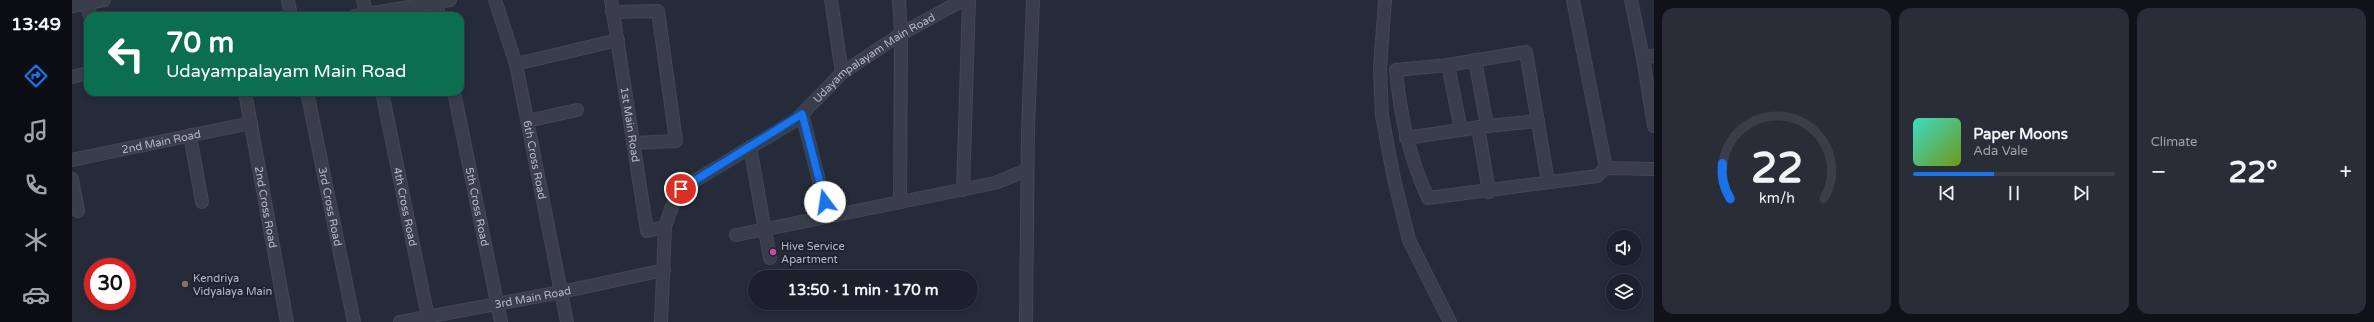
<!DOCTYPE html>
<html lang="en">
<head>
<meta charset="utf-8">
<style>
  :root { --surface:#1c202c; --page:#292d38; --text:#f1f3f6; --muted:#a0a3a9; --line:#3a3e48; --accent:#1a73e8 }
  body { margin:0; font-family:"Varela Round",sans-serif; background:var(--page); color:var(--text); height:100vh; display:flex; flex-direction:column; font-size:15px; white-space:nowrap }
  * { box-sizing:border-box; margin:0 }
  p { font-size:13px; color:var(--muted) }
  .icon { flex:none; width:22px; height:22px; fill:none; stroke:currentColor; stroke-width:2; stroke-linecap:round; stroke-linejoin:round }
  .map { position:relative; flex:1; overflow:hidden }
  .details { display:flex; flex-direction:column; gap:8px; padding:8px; background:#0f1218; width:720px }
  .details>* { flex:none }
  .hud { position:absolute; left:12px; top:12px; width:380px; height:84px; border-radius:12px; box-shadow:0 2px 6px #0003,0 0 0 1px var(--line); background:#0b6e4f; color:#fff; overflow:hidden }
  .tools { position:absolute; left:1534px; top:230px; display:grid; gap:8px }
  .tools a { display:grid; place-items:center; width:36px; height:36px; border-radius:50%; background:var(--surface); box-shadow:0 2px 6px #0003,0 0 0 1px var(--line); font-size:20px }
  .speed { position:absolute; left:12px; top:258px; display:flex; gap:8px; font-size:20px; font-weight:700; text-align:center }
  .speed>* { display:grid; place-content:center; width:52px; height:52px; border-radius:50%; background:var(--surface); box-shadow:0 2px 6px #0003,0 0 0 1px var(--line); line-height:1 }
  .speed .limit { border:6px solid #d22; background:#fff; color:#111 }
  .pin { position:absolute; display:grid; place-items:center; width:34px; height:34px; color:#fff; margin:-17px; border:2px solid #fff; border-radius:50%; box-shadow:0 1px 4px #0007 }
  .me { position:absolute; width:44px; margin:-22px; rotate:346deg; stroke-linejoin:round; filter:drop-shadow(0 0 3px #0008) }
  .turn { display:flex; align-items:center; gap:14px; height:84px; padding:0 16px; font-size:18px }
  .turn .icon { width:52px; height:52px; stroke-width:2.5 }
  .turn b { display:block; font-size:28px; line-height:34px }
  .big { font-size:30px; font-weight:800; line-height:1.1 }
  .details .widget { flex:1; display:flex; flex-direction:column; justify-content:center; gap:6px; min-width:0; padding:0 14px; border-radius:12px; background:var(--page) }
  .details .dial { align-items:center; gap:0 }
  .dial svg { height:104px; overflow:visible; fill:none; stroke:var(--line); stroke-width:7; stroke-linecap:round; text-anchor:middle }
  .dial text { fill:var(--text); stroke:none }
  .song { display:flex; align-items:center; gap:12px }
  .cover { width:48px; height:48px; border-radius:6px; background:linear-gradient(135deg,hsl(170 70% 55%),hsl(80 70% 35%)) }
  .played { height:4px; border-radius:2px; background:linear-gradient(90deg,var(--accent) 40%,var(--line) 40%) }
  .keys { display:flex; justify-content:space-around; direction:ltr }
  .heat { display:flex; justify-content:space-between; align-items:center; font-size:22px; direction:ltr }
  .details .tiles { flex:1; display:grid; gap:8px; grid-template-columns:repeat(3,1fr) }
  .trip { position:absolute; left:676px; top:270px; width:230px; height:40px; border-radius:20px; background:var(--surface); box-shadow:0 2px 6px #0003,0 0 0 1px var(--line); font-weight:800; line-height:40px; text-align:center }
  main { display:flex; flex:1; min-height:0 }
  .dock { display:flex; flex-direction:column; width:72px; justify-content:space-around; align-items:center; background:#0b0d12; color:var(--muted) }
  .dock .icon { width:28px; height:28px }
  .dock .on { color:var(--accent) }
  .dock b { font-size:18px; color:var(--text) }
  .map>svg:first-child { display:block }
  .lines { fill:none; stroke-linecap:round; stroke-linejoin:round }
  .minor-casing { stroke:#434753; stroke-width:14 }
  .minor { stroke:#3a3e4a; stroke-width:12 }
  .route-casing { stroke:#114b97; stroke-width:10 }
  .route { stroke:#1a73e8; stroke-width:7 }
  .hotel-dot { fill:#d1479c; stroke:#1f232f; stroke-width:1.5 }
  .education-dot { fill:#8d6e63; stroke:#1f232f; stroke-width:1.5 }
  .labels { text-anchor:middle; stroke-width:4; stroke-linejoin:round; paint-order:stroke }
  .street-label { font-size:11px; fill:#b6b9c6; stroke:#1f232f }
  .poi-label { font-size:11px; fill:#b6b9c6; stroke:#1f232f; text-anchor:start }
</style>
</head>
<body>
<main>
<nav class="dock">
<b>13:49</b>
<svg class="icon on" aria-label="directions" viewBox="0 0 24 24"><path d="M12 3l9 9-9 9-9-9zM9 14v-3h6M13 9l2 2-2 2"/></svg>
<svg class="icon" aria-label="music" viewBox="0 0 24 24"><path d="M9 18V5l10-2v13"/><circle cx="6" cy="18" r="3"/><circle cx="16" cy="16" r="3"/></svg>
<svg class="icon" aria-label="phone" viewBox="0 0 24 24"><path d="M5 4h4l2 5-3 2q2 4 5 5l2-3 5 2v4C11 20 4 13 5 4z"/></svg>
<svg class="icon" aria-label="climate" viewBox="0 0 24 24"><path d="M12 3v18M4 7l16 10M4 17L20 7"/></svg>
<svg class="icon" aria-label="car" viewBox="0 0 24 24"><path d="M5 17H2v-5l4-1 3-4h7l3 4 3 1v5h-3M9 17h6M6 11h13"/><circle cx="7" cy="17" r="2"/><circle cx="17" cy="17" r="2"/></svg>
</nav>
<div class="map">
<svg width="1582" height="322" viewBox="0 0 1582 322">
  <rect width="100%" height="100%" fill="#262b3a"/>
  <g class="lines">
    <defs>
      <g id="minor">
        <path d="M216,0L219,16"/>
        <path d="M291,0L295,16"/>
        <path d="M364,0L367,16"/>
        <path id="s1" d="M423,0L444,64L495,322"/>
        <path id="s2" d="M539,0L575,231L593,227"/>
        <path d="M759,0L770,73"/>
        <path d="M827,0L829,34L828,202"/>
        <path d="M1313,0L1308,68L1310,116L1322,179L1337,240L1378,322"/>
        <path d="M1501,0L1534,168"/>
        <path d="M1559,0L1571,58L1582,56"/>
        <path d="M15,3L18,16"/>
        <path d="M0,6L32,0"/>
        <path d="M540,12L586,11L604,141L561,143"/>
        <path d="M283,16L378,0"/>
        <path d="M1571,58L1582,126"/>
        <path d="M1403,60L1415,126"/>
        <path d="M444,64L546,40"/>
        <path d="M1376,65L1389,130"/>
        <path d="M0,77L16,73"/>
        <path id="s3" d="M173,92L215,322"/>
        <path id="s4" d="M235,92L282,322"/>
        <path id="s5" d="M310,92L357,322"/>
        <path id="s6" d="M382,92L429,322"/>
        <path d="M730,114L756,216"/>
        <path d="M455,121L505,110"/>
        <path d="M1406,127L1417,192"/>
        <path d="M118,135L130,202"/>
        <path d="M1334,138L1415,126L1466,121"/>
        <path d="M678,147L698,258"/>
        <path id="s7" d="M0,160L179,123"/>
        <path d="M0,179L6,211"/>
        <path d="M1476,182L1454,52L1376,65L1324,70C1328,115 1337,157 1356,198L1525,176L1534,168L1582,169"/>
        <path d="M891,190L897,0"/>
        <path d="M664,235L923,183L955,170"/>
        <path id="s8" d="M328,322L489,292L592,270"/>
        <path id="s9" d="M589,322L593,227L599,209L609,189L724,120L770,73L829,34L891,0"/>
        <path d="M954,322L956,129L961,0"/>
      </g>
    </defs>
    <!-- minor casing -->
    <use href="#minor" class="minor-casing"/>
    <!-- minor -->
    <use href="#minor" class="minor"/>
  </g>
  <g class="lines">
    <defs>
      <path id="route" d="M609,189L730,114L753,202"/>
    </defs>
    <!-- route casing -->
    <use href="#route" class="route-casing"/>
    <!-- route -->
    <use href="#route" class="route"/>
  </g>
  <!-- markers -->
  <circle class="hotel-dot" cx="701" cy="252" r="4"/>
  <circle class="education-dot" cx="113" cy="284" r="4"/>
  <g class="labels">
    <!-- street labels -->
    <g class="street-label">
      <text dy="4" stroke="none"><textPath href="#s9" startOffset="371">Udayampalayam Main Road</textPath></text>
      <text dy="4" stroke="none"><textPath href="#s2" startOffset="126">1st Main Road</textPath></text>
      <text dy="4" stroke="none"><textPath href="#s7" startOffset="91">2nd Main Road</textPath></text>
      <text dy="4" stroke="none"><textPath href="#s1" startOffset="165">6th Cross Road</textPath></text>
      <text dy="4" stroke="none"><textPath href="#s3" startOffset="117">2nd Cross Road</textPath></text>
      <text dy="4" stroke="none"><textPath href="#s4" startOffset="117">3rd Cross Road</textPath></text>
      <text dy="4" stroke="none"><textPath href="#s5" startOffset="117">4th Cross Road</textPath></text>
      <text dy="4" stroke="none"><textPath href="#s6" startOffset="117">5th Cross Road</textPath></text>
      <text dy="4" stroke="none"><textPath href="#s8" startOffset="135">3rd Main Road</textPath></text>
    </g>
    <!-- poi labels -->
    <g class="poi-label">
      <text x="709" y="250">Hive Service<tspan x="709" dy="13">Apartment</tspan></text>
      <text x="121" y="282">Kendriya<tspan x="121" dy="13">Vidyalaya Main</tspan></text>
    </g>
  </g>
</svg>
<div class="tools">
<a><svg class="icon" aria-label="sound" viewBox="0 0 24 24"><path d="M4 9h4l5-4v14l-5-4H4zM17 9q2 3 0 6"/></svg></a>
<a><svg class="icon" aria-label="layers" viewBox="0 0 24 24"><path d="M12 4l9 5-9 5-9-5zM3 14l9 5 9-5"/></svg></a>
</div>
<div class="speed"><div class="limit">30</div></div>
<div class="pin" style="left:609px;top:189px;background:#d93025"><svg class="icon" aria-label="arrive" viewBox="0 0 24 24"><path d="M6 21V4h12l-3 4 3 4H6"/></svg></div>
<svg class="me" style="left:753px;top:202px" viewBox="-20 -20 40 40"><circle r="19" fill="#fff"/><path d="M0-13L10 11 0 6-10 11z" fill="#1a73e8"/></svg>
<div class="trip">13:50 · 1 min · 170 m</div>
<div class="hud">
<div class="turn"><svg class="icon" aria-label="left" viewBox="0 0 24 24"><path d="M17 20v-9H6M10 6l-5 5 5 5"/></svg><div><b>70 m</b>Udayampalayam Main Road</div></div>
</div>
</div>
<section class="details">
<div class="tiles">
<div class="widget dial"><svg viewBox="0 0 100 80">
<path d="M14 69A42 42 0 1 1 86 69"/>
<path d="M14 69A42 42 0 0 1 8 42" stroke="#1a73e8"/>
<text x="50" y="56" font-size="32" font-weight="700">22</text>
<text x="50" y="72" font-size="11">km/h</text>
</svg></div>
<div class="widget">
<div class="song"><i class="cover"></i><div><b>Paper Moons</b><p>Ada Vale</p></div></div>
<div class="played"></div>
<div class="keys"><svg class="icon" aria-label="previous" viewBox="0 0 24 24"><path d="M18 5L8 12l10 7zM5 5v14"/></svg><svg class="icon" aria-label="pause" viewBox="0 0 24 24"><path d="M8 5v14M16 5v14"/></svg><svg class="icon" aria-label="next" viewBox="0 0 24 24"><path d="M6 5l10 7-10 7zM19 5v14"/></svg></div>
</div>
<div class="widget"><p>Climate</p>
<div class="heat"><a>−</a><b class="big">22°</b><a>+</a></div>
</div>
</div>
</section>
</main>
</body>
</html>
